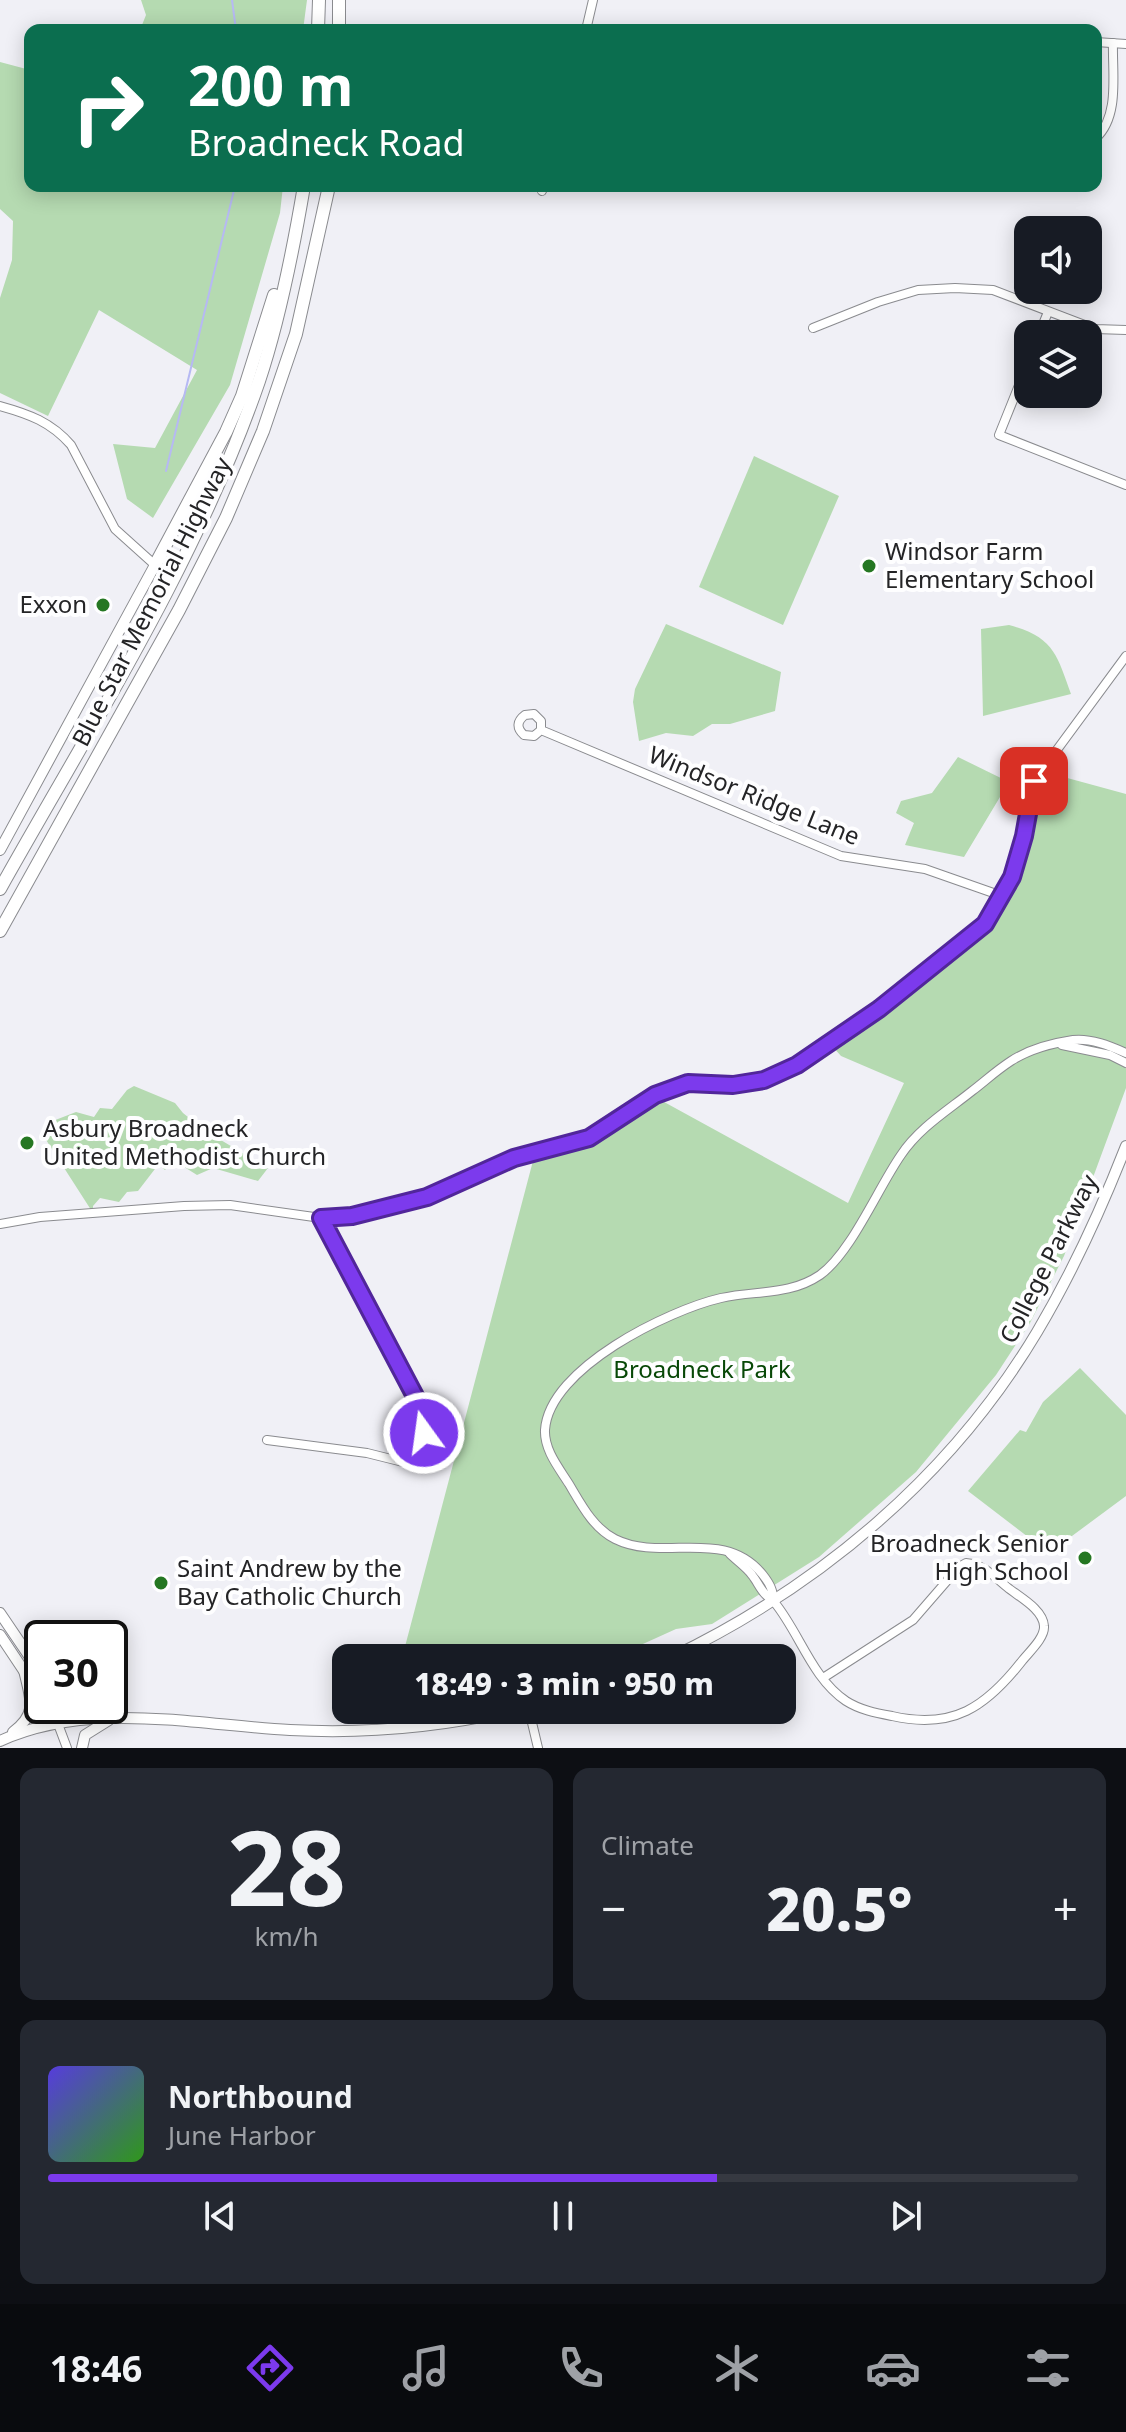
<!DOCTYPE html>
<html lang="en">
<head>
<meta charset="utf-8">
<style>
  :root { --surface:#171b24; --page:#242831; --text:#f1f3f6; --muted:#9ea1a6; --line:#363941; --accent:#7c3aed }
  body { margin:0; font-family:"Noto Sans",sans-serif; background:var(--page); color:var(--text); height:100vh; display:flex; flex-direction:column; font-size:30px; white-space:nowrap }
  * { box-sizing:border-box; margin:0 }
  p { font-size:26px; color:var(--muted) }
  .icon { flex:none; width:44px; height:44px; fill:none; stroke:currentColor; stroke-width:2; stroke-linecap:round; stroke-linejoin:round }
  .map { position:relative; height:1748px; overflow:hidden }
  .side { display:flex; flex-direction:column; gap:20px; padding:20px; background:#0d0f14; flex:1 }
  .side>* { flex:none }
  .guide { position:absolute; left:24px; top:24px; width:1078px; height:168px; border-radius:16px; box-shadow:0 4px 20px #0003; background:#0b6e4f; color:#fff; overflow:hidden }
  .tools { position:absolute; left:1014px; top:216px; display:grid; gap:16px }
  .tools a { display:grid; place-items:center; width:88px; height:88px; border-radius:16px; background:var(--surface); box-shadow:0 4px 20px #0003; font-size:40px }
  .speed { position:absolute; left:24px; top:1620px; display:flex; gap:16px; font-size:40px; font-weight:700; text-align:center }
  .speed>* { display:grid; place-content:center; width:104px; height:104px; border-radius:50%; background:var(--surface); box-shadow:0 4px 20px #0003; line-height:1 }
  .speed .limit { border:4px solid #111; border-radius:12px; background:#fff; color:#111 }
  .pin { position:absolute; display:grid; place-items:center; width:68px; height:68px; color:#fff; margin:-34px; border-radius:16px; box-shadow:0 4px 12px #0006 }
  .me { position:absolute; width:88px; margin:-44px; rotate:346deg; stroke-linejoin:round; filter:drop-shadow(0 0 6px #0008) }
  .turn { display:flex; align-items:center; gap:28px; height:168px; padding:0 32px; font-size:36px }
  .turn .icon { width:104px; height:104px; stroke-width:2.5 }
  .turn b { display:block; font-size:56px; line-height:68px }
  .big { font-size:60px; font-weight:800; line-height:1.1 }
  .side .tile { flex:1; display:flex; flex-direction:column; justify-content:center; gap:12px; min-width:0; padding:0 28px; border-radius:16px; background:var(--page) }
  .side .dial { align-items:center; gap:0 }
  .dial b { font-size:104px; line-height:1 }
  .song { display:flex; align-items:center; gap:24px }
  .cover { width:96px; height:96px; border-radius:12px; background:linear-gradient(135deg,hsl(250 70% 55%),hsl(110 70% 35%)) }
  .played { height:8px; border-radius:4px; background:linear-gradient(90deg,var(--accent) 65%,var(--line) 65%) }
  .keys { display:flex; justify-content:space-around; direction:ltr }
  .heat { display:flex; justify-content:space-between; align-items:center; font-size:44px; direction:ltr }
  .side .tiles { flex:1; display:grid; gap:20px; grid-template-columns:1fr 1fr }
  .tile:last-child { grid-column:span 2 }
  .trip { position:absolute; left:332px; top:1644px; width:464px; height:80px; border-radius:16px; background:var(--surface); box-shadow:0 4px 20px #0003; font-weight:800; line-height:80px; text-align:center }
  .dock { display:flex; height:128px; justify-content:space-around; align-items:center; background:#090b0e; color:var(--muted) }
  .dock .icon { width:56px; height:56px }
  .dock .current { color:var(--accent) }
  .dock b { font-size:36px; color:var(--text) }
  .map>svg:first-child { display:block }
  .green { fill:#b5dab1 }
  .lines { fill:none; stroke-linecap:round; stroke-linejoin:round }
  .stream { stroke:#b6b9f3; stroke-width:2 }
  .minor-casing { stroke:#8a8b8f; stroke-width:10 }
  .major-casing { stroke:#8a8b8f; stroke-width:12 }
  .highway-casing { stroke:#8a8b8f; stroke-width:14 }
  .minor { stroke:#fff; stroke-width:8 }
  .major { stroke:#fff; stroke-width:10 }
  .highway { stroke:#fff; stroke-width:12 }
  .route-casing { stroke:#51269a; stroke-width:20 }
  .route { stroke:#7c3aed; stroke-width:14 }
  .poi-dot { fill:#257722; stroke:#fefeff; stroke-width:3 }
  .labels { text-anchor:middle; stroke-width:8; stroke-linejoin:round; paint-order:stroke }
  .poi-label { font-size:24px; fill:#242426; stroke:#fefeff; text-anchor:start }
  .street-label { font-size:24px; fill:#242426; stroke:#fefeff }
  .park-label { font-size:24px; fill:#084807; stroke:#fefeff }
</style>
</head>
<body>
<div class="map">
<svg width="1126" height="1748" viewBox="0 0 1126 1748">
  <rect width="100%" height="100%" fill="#f0f0f6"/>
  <!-- green -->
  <g class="green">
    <path d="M141,0H307L303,30H140L146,15Z"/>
    <path d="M0,62L30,70V186H283L280,213L230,385L153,518L127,499L113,444L155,448L197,370L99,310L48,416L0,393V298L12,260L13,221L0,209Z"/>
    <path d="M754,456L839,496L783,625L699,587Z"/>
    <path d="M666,624L781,672L775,711L730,724H712L693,736L666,733L639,741L633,702L635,689Z"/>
    <path d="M1009,625C1054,637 1057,655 1071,694L983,716L981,629Z"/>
    <path d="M958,757L1009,782L964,857L905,845L914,823L896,813L901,801L932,793Z"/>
    <path d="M1049,773L1126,794V1088L1064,1256L1030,1323L996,1375L916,1472L819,1557L712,1624L676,1629L612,1658H402L534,1157L597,1139L655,1097L848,1203L904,1083L841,1056L832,1046L974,941L999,916L1023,873L1039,796Z"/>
    <path d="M134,1086L175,1103L183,1113L204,1130L268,1168L258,1181L213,1168L197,1175L181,1165L170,1164L165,1170L158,1165L138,1191L127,1192L119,1202L100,1198L93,1206V1213L41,1132L45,1124L76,1112L94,1117L100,1108L112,1109L127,1090Z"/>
    <path d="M1080,1368L1126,1415V1496L1049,1553L968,1491L1020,1430L1026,1432L1043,1402Z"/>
  </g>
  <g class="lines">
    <!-- stream -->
    <g class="stream">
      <path d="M232,0L236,30"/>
      <path d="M166,471L235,186"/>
    </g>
    <defs>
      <g id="minor">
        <path d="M586,30L593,0"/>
        <path d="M1096,42L1126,44"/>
        <path d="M1096,138C1120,116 1112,73 1113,43"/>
        <path d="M542,191L544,186"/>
        <path d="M813,328L878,302L918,290L955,288L993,290L1095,329L1126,330"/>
        <path d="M1039,334L1048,312"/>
        <path d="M1028,363L999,435L1126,485"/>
        <path d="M0,406C29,414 51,422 71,445L115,529L155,565"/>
        <path d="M541,730L534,736L524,735C516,728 517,721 525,715L534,714L541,721V730L841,856L925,869L1002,896"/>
        <path d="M1062,1045L1110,1055L1126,1063"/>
        <path d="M0,1224L40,1217L184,1206L230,1205L321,1218L352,1216L427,1197L514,1158L589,1138L655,1095L682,1085H733L764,1080L797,1065L879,1009L985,924L1012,877L1024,836L1034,781L1126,656"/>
        <path d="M267,1440L367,1453L403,1462L418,1453L424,1433L416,1398L321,1218"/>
        <path d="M730,1554C737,1561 746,1567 752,1575C757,1581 760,1589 766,1595C770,1599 771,1598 775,1603C800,1634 812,1678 846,1701C860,1710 876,1713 892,1716C953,1730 986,1707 1022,1661C1029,1652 1045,1638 1044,1626C1043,1609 1019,1597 1007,1587C995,1577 983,1564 966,1563L959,1567L913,1620L823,1678"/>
        <path d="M774,1602C773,1590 770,1584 763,1575C724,1526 663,1563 615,1539C593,1528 581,1504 569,1484C559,1468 544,1450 545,1430C549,1368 669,1310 721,1298C756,1290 789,1296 820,1275C851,1253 878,1188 901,1155C919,1128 947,1111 972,1091C985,1081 997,1070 1011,1061C1028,1050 1053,1043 1073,1040C1091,1038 1110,1046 1126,1053"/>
        <path d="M529,1710L538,1748"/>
        <path d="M58,1724L67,1748"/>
      </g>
      <g id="major">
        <path d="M0,850L155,565"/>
        <path d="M0,1613L42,1675"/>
        <path d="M0,1635L42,1698"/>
        <path d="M670,1658C820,1586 951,1476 1037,1332C1072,1273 1101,1210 1126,1146"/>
        <path d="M47,1706L58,1724"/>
        <path d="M66,1706L95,1715"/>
        <path d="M13,1732C39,1713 30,1698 24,1670"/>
        <path d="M0,1741C90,1700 196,1725 290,1730C365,1734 442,1727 515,1710"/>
        <path d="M82,1748L85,1735L109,1720"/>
      </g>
      <g id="highway">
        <path d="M339,0V30"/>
        <path d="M318,30L319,0"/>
        <path d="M155,565L226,432L242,396L274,295"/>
        <path d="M0,889C92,725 198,559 259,381C280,318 293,251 304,186"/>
        <path d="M0,931L179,610L226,518L263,431L296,334L329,186"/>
      </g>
    </defs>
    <!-- minor casing -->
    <use href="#minor" class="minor-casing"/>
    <!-- major casing -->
    <use href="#major" class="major-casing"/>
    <!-- highway casing -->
    <use href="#highway" class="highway-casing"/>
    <!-- minor -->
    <use href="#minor" class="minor"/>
    <!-- major -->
    <use href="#major" class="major"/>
    <!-- highway -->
    <use href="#highway" class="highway"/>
  </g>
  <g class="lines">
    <defs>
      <path id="route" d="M424,1433L416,1398L321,1218L352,1216L427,1197L514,1158L589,1138L655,1095L688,1083L733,1085L764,1080L797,1065L879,1009L985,924L1012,877L1024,836L1034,781"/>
    </defs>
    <!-- route casing -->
    <use href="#route" class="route-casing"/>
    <!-- route -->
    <use href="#route" class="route"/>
  </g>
  <!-- markers -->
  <g class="poi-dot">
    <circle cx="869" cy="566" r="8"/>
    <circle cx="103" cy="605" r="8"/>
    <circle cx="27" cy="1143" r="8"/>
    <circle cx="1085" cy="1558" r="8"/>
    <circle cx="161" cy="1583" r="8"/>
  </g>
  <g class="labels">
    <!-- poi labels -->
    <g class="poi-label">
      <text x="885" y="560">Windsor Farm<tspan x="885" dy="28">Elementary School</tspan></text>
      <text x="87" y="613" text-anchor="end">Exxon</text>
      <text x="43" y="1137">Asbury Broadneck<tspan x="43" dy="28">United Methodist Church</tspan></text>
      <text x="1069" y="1552" text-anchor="end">Broadneck Senior<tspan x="1069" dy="28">High School</tspan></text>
      <text x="177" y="1577">Saint Andrew by the<tspan x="177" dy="28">Bay Catholic Church</tspan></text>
    </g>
    <!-- street labels -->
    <g class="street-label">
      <text transform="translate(152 602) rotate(-63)" y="8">Blue Star Memorial Highway</text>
      <text transform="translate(754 796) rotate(22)" y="8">Windsor Ridge Lane</text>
      <text transform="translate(1049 1259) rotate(-63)" y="8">College Parkway</text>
    </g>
    <!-- park labels -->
    <g class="park-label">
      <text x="702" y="1378">Broadneck Park</text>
    </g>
  </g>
</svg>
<div class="tools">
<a><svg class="icon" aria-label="sound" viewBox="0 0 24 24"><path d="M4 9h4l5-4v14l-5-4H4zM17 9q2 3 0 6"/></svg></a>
<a><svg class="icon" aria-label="layers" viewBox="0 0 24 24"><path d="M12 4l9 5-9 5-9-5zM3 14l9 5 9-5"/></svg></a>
</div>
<div class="speed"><div class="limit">30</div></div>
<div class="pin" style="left:1034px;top:781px;background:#d93025"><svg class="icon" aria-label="arrive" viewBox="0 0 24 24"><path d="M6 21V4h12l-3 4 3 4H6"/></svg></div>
<svg class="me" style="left:424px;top:1433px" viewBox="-20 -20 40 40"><circle r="17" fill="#7c3aed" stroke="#fff" stroke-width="3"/><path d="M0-11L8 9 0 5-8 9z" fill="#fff"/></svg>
<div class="trip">18:49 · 3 min · 950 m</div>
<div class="guide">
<div class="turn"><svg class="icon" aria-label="right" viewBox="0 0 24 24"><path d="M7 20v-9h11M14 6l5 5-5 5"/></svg><div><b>200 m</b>Broadneck Road</div></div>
</div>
</div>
<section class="side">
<div class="tiles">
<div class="tile dial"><b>28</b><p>km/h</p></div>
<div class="tile"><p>Climate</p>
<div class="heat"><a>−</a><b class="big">20.5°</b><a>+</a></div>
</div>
<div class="tile">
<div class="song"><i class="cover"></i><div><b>Northbound</b><p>June Harbor</p></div></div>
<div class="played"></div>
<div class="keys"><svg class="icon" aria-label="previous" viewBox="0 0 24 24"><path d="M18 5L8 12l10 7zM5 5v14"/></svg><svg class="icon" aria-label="pause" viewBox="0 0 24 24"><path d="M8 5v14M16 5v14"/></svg><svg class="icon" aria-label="next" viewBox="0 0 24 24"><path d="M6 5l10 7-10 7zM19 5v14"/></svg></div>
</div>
</div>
</section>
<nav class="dock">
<b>18:46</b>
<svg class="icon current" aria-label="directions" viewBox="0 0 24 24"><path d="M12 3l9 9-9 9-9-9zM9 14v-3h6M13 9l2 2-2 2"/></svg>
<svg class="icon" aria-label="music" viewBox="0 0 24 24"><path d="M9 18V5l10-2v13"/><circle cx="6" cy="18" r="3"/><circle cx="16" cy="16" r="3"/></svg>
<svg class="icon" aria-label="phone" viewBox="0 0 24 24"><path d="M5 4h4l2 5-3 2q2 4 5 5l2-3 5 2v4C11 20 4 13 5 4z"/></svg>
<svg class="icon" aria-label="climate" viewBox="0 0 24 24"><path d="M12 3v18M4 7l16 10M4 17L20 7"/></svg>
<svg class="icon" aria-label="car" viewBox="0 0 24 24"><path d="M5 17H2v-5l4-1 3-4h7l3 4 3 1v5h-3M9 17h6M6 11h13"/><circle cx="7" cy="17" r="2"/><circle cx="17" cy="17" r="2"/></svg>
<svg class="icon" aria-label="filters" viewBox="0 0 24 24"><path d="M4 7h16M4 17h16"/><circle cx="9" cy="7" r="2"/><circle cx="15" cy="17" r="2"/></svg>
</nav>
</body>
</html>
